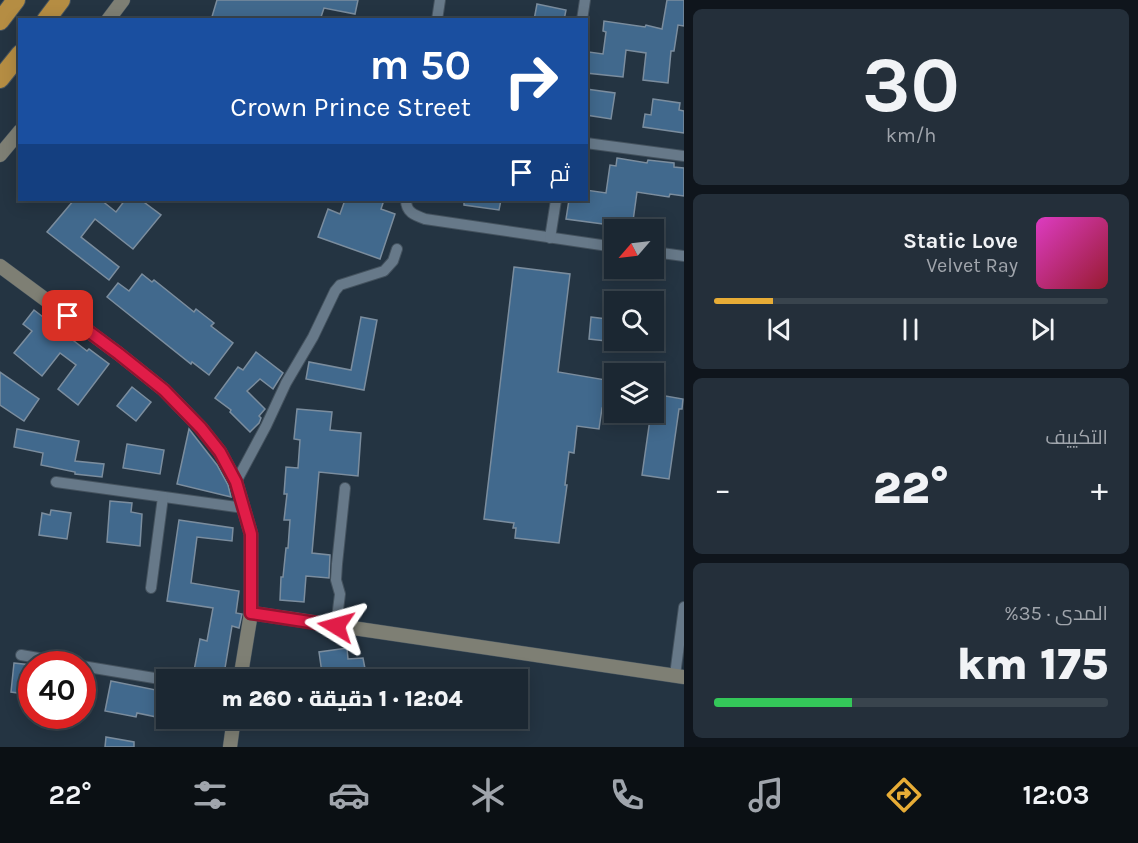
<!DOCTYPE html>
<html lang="ar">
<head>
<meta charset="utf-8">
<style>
  :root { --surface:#1b2732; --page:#242f3a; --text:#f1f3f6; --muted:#a0a5ac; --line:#39444d; --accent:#e7ac36 }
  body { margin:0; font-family:Karla,Cairo,sans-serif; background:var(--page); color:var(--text); direction:rtl; height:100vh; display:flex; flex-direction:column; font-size:22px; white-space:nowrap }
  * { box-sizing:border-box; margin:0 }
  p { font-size:20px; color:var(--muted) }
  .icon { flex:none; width:33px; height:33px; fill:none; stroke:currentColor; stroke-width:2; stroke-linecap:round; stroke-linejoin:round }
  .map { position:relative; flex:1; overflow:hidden; direction:ltr }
  .side { display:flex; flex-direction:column; gap:9px; padding:9px; background:#0f151c; width:454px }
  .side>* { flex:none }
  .top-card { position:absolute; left:18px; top:18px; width:570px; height:183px; border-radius:0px; box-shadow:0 3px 15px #0003,0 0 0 2px var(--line); direction:rtl; background:#1a4fa0; color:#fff; overflow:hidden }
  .needle { width:39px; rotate:242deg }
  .controls { position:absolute; left:604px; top:219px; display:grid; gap:12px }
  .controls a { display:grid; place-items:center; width:60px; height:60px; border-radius:0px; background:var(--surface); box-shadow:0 3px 15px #0003,0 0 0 2px var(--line); font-size:30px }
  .speed { position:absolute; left:18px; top:651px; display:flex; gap:12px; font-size:30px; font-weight:700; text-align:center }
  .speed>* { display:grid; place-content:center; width:78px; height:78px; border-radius:50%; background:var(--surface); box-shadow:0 3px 15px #0003,0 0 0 2px var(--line); line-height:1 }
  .speed .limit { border:9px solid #d22; background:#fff; color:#111 }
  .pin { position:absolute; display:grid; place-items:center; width:51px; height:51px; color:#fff; margin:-26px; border-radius:12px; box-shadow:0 3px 9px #0006 }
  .me { position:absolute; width:66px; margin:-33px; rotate:278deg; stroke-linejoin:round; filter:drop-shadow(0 0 4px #0008) }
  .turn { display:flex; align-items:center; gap:21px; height:126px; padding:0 18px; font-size:27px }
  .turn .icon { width:78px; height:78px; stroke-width:2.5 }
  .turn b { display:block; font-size:42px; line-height:51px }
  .then { display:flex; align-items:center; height:57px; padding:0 18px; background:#0003; gap:12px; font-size:22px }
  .big { font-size:45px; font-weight:800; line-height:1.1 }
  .side .tile { flex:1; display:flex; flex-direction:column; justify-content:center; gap:9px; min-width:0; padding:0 21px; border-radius:9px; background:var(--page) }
  .side .dial { align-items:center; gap:0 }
  .dial b { font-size:78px; line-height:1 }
  .song { display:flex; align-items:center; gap:18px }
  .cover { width:72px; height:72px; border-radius:9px; background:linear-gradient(135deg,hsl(310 70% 55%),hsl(350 70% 35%)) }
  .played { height:6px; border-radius:3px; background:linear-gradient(90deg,var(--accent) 15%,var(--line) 15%) }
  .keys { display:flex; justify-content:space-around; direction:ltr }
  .heat { display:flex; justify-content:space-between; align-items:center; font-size:33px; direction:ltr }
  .charge { height:9px; border-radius:4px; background:linear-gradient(90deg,#34c759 35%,var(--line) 0) }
  .trip { position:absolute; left:156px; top:669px; width:372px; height:60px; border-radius:0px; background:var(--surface); box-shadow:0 3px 15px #0003,0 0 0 2px var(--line); font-weight:800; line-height:60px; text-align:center; direction:rtl }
  .menu { display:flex; height:96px; justify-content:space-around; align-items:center; background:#0b1014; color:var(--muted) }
  .menu .icon { width:42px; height:42px }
  .menu .selected { color:var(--accent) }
  .menu b { font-size:27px; color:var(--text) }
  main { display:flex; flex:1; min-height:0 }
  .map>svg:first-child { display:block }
  .building { fill:#41698d; stroke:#7b8d9e; stroke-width:1.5 }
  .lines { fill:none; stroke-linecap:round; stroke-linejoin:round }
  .street-casing { stroke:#44525e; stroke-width:12 }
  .secondary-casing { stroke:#44525e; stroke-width:15 }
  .highway-casing { stroke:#44525e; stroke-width:20 }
  .street { stroke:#677989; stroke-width:10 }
  .secondary { stroke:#7e7f74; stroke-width:14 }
  .highway { stroke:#b58d43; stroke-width:18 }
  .route-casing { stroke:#92132f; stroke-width:15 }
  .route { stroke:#e11d48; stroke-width:10 }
</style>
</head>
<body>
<main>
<section class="side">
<div class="tile dial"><b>30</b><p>km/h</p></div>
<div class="tile">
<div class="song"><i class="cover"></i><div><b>Static Love</b><p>Velvet Ray</p></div></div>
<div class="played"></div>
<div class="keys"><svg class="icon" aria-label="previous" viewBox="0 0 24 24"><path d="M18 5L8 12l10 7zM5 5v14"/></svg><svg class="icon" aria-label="pause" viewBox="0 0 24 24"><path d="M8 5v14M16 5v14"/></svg><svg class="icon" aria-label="next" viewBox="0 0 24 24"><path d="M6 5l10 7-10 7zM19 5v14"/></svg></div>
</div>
<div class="tile"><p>التكييف</p>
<div class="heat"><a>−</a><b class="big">22°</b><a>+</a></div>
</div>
<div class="tile"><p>المدى · 35%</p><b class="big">175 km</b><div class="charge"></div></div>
</section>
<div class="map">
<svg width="684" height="747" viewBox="0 0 684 747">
  <rect width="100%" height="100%" fill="#243442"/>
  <!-- building -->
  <g class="building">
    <path d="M217,0H358L355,14L324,8L320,20H211Z"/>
    <path d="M667,0H684V26L678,25L674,51H671L668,83L643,80L646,53L626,50L623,77L586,73L589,52L603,54L606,32L603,31L604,21L645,27L646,25L662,29Z"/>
    <path d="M537,4L566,10L564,20H534Z"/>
    <path d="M586,89L615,93L611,119L586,115Z"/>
    <path d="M653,99L680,103L679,110L684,111V133L643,127L645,114L651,115Z"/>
    <path d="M617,158L647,163L648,160L674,163V167L684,168V196L670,194L669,197L637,192L633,221L626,220L625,227L566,219L569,200H586V190L606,193L610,165L616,166Z"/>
    <path d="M74,200H101L116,212L125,200H141L161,215L133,249L95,219L81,237L119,267L109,280L47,232Z"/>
    <path d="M345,200H384L381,209L395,214L380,259L318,237L328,209L340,214Z"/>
    <path d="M464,200H501L499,210L464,205Z"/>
    <path d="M514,267L570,274L558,372L606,380L603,397L615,399V410L602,408L599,429L577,426L574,453L569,452L565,485H567L559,543L515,538L516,528H513L514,523L484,519Z"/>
    <path d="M142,274L152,282L154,280L194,312L196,309L214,323L211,326L233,343L209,375L192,362L191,364L107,297L118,283L129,291Z"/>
    <path d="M34,310L87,351L89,349L109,364L78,405L58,389L76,365L60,353L42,376L14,353L32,331L23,324Z"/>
    <path d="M361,317L377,320L364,390L306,379L309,362L351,370Z"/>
    <path d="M591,317L615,320V342L589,339Z"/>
    <path d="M256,352L283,373L273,389L260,379L247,391L265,409L259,416L261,418L259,423L250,432L230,412L231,410L215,398L238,367L243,370Z"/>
    <path d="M0,372L39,399L24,421L0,405Z"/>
    <path d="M132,387L151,402L136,421L117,406Z"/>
    <path d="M654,394L683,399L682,409H679L669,479L642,475L651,412H654Z"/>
    <path d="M297,409L332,412L330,430L361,433L358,476L319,472L312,553L330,555L329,578L306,576L304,602L280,600L281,577H283L286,548H288L290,520H284L287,494H284L286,467L298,468L300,440L294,439Z"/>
    <path d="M17,429L79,441L75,461L104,464L102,477L75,474V472L41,465L43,453L14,447Z"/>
    <path d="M189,429L217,465L228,485L231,497L177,484Z"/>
    <path d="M127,444L164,450L160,474L123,468Z"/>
    <path d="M110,501L132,503L131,512L142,514L140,546L107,542Z"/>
    <path d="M51,510L71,513L67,539L39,535L42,513L50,515Z"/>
    <path d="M179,520L233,528L232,541L197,537L191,583L239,591L236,613L242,614L239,628L232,626L223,680H211L193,676L200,639L207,641L213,608L167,601Z"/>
    <path d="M347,648L348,659L363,658L366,674H355V680H323L319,652Z"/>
    <path d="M14,663L32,665V695L11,692Z"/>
    <path d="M111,681L166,692V719L137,713L136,717L105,711Z"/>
    <path d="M194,718H221L220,728L194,723Z"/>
    <path d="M106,737L134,742V747H105Z"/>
  </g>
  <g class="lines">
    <defs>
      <g id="street">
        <path d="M437,20L440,0"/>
        <path d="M582,20L585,0"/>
        <path d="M586,143L684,156"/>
        <path d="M406,200C406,212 414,215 425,219L615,247"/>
        <path d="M550,238L556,200"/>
        <path d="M654,252L684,256"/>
        <path d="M56,482L244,508"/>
        <path d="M236,482L266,426L286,383L313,337L335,291L340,285L384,271L393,261L397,249"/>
        <path d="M151,588L163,497"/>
        <path d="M336,626L340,594L336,580L337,564L345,488"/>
        <path d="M21,655L73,664"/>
        <path d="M82,666L166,680"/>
        <path d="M675,675L684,607"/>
      </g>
      <g id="secondary">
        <path d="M108,20L123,0"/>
        <path d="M0,155L20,131"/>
        <path d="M0,266L119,354L164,390L201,428L220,452L236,482L251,534V613L240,680"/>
        <path d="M251,613L684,677"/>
        <path d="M230,747L234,718"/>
      </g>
      <g id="highway">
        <path d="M46,20L61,0"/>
        <path d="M0,21L16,0"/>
        <path d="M0,79L20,54"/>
      </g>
    </defs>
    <!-- street casing -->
    <use href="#street" class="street-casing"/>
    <!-- secondary casing -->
    <use href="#secondary" class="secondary-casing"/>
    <!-- highway casing -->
    <use href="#highway" class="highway-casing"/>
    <!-- street -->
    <use href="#street" class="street"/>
    <!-- secondary -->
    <use href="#secondary" class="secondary"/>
    <!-- highway -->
    <use href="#highway" class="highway"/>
  </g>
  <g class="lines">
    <defs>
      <path id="route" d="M68,316L119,354L164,390L201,428L220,452L236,482L251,534V613L336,626"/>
    </defs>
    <!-- route casing -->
    <use href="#route" class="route-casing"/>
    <!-- route -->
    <use href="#route" class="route"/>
  </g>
</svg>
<div class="controls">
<a><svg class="needle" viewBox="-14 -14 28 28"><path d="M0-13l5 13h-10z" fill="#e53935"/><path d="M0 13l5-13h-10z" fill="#a0a5ac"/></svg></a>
<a><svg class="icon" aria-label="search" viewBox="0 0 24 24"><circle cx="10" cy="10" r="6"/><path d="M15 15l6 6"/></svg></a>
<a><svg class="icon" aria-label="layers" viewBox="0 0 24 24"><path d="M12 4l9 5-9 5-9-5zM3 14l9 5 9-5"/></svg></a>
</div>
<div class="speed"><div class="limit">40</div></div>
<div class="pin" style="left:68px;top:316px;background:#d93025"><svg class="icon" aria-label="arrive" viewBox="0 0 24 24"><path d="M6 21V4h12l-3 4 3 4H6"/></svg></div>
<svg class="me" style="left:336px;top:626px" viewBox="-20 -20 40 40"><path d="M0-17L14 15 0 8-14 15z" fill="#e11d48" stroke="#fff" stroke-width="4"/></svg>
<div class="trip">12:04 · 1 دقيقة · 260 m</div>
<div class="top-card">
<div class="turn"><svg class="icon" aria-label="right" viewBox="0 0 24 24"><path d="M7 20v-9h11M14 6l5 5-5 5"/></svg><div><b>50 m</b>Crown Prince Street</div></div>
<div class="then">ثم<svg class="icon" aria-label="arrive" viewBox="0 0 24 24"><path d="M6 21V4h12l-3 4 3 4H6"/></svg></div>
</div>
</div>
</main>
<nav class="menu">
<b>12:03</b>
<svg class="icon selected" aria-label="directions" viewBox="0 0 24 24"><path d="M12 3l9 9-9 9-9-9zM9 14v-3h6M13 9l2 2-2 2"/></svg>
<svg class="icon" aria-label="music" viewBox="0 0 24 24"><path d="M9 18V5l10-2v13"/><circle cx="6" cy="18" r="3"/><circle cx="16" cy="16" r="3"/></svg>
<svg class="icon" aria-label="phone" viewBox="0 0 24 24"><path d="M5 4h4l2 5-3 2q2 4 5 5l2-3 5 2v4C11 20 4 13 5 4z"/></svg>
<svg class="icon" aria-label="climate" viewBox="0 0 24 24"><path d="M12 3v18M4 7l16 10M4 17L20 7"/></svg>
<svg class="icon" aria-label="car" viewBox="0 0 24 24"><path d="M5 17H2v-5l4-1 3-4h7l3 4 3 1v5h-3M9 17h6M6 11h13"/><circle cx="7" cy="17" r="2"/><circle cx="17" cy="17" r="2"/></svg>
<svg class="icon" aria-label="filters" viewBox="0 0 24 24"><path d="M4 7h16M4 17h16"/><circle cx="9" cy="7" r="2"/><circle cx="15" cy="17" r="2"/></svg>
<b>22°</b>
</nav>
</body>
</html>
